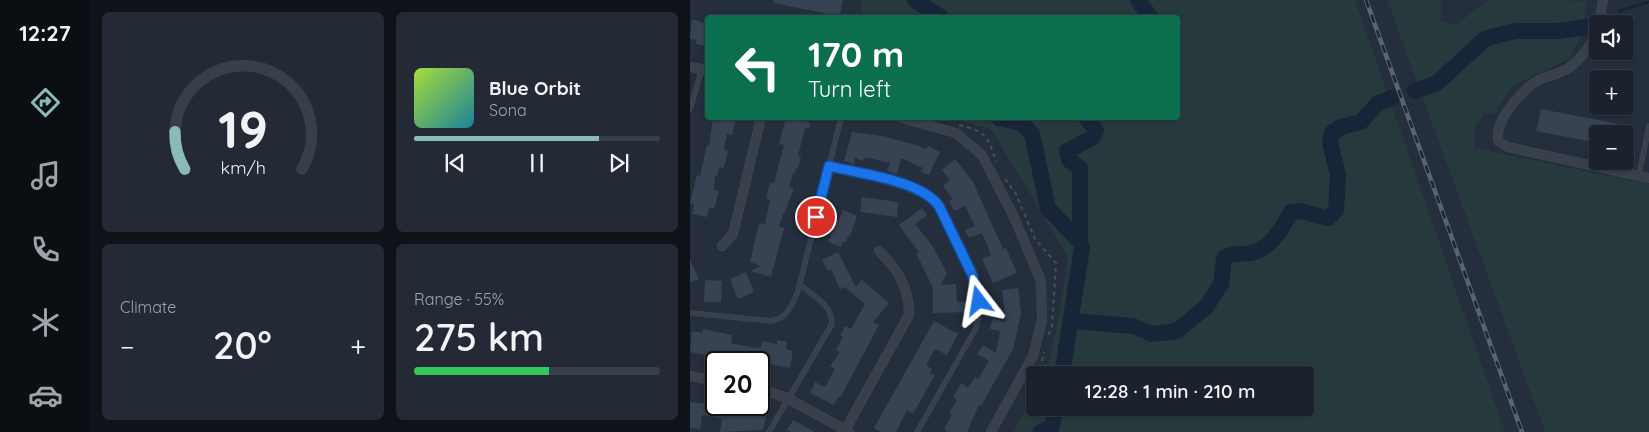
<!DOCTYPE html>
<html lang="en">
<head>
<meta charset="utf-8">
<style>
  :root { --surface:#1b222d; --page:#242a35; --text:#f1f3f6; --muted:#a0a4aa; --line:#393f49; --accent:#8bbbb9 }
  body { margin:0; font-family:Quicksand,sans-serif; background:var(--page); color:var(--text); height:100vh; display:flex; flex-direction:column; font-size:19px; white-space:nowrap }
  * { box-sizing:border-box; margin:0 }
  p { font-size:16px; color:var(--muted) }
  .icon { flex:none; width:28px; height:28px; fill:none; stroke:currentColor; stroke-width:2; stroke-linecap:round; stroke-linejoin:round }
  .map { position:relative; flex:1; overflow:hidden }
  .details { display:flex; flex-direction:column; gap:12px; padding:12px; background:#0f1319; width:600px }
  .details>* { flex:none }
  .banner { position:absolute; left:15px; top:15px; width:475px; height:105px; border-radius:5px; box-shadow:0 1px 4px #0004,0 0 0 1px var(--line); background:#0b6e4f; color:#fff; overflow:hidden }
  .fabs { position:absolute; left:899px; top:15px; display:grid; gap:10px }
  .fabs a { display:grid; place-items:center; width:45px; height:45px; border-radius:5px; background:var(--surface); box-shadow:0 1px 4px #0004,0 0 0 1px var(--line); font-size:25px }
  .speed { position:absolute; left:15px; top:351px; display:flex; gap:10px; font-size:25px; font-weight:700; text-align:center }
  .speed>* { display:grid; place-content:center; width:65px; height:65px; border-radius:50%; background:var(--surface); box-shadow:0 1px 4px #0004,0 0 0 1px var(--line); line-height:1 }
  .speed .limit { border:2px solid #111; border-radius:8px; background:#fff; color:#111 }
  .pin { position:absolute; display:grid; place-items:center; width:42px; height:42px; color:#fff; margin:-21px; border:2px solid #fff; border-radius:50%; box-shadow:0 1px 5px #0007 }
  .me { position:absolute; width:55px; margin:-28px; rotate:346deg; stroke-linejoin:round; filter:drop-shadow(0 0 4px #0008) }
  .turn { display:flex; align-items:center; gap:18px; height:105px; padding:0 20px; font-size:22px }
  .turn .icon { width:65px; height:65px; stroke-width:2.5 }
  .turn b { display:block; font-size:35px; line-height:42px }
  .big { font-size:38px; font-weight:600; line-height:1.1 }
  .details .widget { flex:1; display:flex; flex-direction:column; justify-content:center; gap:8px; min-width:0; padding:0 18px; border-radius:8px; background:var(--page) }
  .details .dial { align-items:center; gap:0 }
  .dial svg { height:130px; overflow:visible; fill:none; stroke:var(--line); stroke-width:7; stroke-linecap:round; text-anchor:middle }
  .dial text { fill:var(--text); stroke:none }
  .song { display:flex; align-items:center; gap:15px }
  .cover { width:60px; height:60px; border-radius:8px; background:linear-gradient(135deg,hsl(80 70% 55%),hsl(190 70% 35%)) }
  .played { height:5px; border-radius:2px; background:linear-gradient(90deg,var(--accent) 75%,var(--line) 75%) }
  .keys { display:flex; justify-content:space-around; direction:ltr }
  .heat { display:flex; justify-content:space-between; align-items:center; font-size:28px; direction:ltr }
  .charge { height:8px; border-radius:4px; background:linear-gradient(90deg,#34c759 55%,var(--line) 0) }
  .details .tiles { flex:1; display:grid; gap:12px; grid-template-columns:repeat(2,1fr) }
  .trip { position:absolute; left:336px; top:366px; width:288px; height:50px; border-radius:5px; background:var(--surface); box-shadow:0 1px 4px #0004,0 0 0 1px var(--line); font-weight:600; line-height:50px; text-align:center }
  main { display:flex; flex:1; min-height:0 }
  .menu { display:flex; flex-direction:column; width:90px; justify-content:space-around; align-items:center; background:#0b0e12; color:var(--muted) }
  .menu .icon { width:35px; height:35px }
  .menu .current { color:var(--accent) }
  .menu b { font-size:22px; color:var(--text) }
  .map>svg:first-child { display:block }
  .green { fill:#263a3d }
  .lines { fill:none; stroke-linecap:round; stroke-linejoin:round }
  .stream { stroke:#182539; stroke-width:2.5 }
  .river { stroke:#182539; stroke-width:16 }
  .building { fill:#374252 }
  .service-casing { stroke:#414955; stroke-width:5.5 }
  .minor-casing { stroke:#414955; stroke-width:10 }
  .path { stroke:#3f5355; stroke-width:2; stroke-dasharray:4 4; stroke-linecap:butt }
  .service { stroke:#38404c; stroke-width:4.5 }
  .minor { stroke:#38404c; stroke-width:9 }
  .rail-casing { stroke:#5a6473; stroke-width:4.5 }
  .rail { stroke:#1d2531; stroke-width:2.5; stroke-dasharray:8; stroke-linecap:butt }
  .route-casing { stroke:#114b97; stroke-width:12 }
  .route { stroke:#1a73e8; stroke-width:9 }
</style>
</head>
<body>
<main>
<nav class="menu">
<b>12:27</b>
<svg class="icon current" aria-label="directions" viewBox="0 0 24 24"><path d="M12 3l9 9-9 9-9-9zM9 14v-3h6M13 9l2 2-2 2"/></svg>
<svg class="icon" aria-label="music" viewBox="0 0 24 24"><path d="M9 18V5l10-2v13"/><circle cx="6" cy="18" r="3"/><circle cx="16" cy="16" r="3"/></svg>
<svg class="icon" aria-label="phone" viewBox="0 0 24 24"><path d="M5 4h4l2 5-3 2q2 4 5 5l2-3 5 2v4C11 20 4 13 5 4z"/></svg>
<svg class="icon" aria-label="climate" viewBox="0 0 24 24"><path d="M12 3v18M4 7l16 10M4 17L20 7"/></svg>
<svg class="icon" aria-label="car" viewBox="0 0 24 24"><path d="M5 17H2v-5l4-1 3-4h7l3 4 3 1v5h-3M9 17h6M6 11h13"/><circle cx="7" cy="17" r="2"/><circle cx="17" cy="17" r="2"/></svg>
</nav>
<section class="details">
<div class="tiles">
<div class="widget dial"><svg viewBox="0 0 100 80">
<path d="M14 69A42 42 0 1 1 86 69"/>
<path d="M14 69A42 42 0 0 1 8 46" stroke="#8bbbb9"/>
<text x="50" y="56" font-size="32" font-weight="700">19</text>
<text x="50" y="72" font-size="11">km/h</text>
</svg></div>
<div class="widget">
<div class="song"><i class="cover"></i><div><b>Blue Orbit</b><p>Sona</p></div></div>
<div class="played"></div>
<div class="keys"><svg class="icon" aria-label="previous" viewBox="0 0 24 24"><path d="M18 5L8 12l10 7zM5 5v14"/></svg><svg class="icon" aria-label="pause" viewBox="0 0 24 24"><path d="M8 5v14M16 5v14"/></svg><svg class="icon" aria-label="next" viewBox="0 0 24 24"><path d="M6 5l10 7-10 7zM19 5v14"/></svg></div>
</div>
<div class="widget"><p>Climate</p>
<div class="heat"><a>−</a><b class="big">20°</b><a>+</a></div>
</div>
<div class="widget"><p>Range · 55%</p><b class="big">275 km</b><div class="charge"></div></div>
</div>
</section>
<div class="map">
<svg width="959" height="432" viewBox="0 0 959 432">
  <rect width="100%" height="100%" fill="#242e3c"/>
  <!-- green -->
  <g class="green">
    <path d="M172,0H665L815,432H323L345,393V408H615V375H356L369,316L378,257L301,129L262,118H488V18L170,17Z"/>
    <path d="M697,0H751V20L766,25L798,0H875L897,2L892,34L879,59L822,86L804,113L794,114L785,128L784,148L959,184V432H855Z"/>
  </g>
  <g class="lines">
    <!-- stream -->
    <path class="stream" d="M929,11L959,2"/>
    <!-- river -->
    <g class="river">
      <path d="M225,0L252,18"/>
      <path d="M448,0L461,18"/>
      <path d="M725,91L747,83L796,38L826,31H869L895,27"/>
      <path d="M309,118L331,123L342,134L358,208L390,242L392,248L372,375"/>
      <path d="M390,242V168L379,160L377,151L402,138L406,130L396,118"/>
      <path d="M382,321L443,326L462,334L487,331L517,306L531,284L534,258C543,252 551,255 561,253C581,249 592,228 601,212L610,211L638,218L646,210L648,175L640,142L642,133L651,127L671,122L687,104L702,98"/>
      <path d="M351,432L362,426L366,408"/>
    </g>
  </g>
  <!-- building -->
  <g class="building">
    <path d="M84,0H153L150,15L143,13V15L84,3Z"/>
    <path d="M2,19L18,24L15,46L6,44V40L0,39Z"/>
    <path d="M851,109L929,124L927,134H908V143L846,131Z"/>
    <path d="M23,118L46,119L42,135L37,134L34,149L38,151L34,168L29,167L27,176H25L24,190L29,191L24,209L19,207L17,217L2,214L4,204L0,203L7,175L10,176L17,145L19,146Z"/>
    <path d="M96,118H118L117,122L120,123L119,129L115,128L108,156L111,157L108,169L106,168L105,174L103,173L99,187L104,188L94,214H93L89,227L94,228L81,277L60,271L71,266L60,262L69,223L75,224L77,214L80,200L76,199L80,182L84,183L94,145L89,144Z"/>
    <path d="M162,132L192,136L226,145L236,149L238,146L250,152L239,175L231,172L233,168L211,158L207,174L197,171L200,163L179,158H174L173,161L165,158L164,164L154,161Z"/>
    <path d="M265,159L283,182L313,249L316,248L327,273L303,283L292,259L301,255L292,233L279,238L275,230L285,226L275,206L264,211L259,201L263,199L253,186L260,180L252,170Z"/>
    <path d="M172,197L208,202L207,217L170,212Z"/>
    <path d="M232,208L237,215L225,224L242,245L257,273L251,285L266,284L267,302H279V312L243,313V288L226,253L229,252L209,225Z"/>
    <path d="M153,210L167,216L160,236H158L156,242L153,241L151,247L138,242L144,228L140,226L143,219L148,221Z"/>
    <path d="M148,252L166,287L172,280L199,303L183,322L189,325L150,398L148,397L144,405L120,393L125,382L135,387L145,369L140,366L150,352L146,350L153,337L150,335L155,326L161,329L175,304L155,287L150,289L141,269L138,271L132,260Z"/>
    <path d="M0,260L9,279L0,283Z"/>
    <path d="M56,272L64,292L48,299L40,279Z"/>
    <path d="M15,280L32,281L31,302H14Z"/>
    <path d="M328,288L331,313L323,349L291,406L289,405L277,432H258L254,429L262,415L259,413L267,400L263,397L271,383L278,388L285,377L288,379L299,361L287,354L293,345L306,353L310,331L300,329L302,319L316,322L312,290Z"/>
    <path d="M244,321L268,334L257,355L245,349L236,365L242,369L240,373L245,375L223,414L217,410L206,432H191L184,428Z"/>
    <path d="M13,329L42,335L41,343L60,347L71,348L72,341L87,344V340L97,342L96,349L103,351L100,368L75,363L72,377H69V362H54L0,352L2,331L12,333Z"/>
    <path d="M0,402L22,404L62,412V409L77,412L73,430L30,432L32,419L12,415L10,429L0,428Z"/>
    <path d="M103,420L125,432H101L97,430Z"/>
  </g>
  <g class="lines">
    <defs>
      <g id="service">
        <path d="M0,109L12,69"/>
        <path d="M139,166C166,173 212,179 235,193C252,202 282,269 287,290C290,303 290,314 286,328L227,432"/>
        <path d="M949,175L959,126"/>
        <path d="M0,313L81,321C98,319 102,304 108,291L151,118"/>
        <path d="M79,432L142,324C142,305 124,296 110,285"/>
      </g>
      <g id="minor">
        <path d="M909,24L913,0"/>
        <path d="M908,30C902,44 893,57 880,67C871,74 859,75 849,80C833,89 802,122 809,142L818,147L959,178"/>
        <path d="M0,67L18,70"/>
        <path d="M212,118L266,133L292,155L324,217L351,281L352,320L343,356L301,432"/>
        <path d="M32,246L43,234L71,118"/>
        <path d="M0,376L26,381"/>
        <path d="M69,388L99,399L159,432"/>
        <path d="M154,432L219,315C219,287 208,270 189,251"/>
      </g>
    </defs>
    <!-- service casing -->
    <use href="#service" class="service-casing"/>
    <!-- minor casing -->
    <use href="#minor" class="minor-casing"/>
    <!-- path -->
    <g class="path">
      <path d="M269,125C297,132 298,136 306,162"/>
      <path d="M315,179L326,194L345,239L366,263L362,327L357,338"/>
      <path d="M345,375L351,367L354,352"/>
    </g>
    <!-- service -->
    <use href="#service" class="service"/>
    <!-- minor -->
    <use href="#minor" class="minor"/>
    <defs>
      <path id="rail" d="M676,0L832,432"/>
    </defs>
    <!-- rail casing -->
    <use href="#rail" class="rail-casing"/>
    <!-- rail -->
    <use href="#rail" class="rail"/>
  </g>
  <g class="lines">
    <defs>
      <path id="route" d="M126,217L139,166C170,174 230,180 249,206L282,274L289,301"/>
    </defs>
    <!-- route casing -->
    <use href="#route" class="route-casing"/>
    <!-- route -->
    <use href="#route" class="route"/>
  </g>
</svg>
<div class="fabs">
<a><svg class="icon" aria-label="sound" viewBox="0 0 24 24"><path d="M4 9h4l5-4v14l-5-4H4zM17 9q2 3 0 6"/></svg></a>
<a>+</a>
<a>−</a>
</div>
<div class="speed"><div class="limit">20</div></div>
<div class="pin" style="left:126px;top:217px;background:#d93025"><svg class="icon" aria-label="arrive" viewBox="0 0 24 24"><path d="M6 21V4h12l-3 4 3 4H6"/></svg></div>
<svg class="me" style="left:289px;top:301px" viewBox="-20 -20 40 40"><path d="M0-17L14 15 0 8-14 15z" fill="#1a73e8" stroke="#fff" stroke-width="4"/></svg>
<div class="trip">12:28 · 1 min · 210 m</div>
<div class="banner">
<div class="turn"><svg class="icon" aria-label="left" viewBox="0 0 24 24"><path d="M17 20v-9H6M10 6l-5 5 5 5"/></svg><div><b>170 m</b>Turn left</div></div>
</div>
</div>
</main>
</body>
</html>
